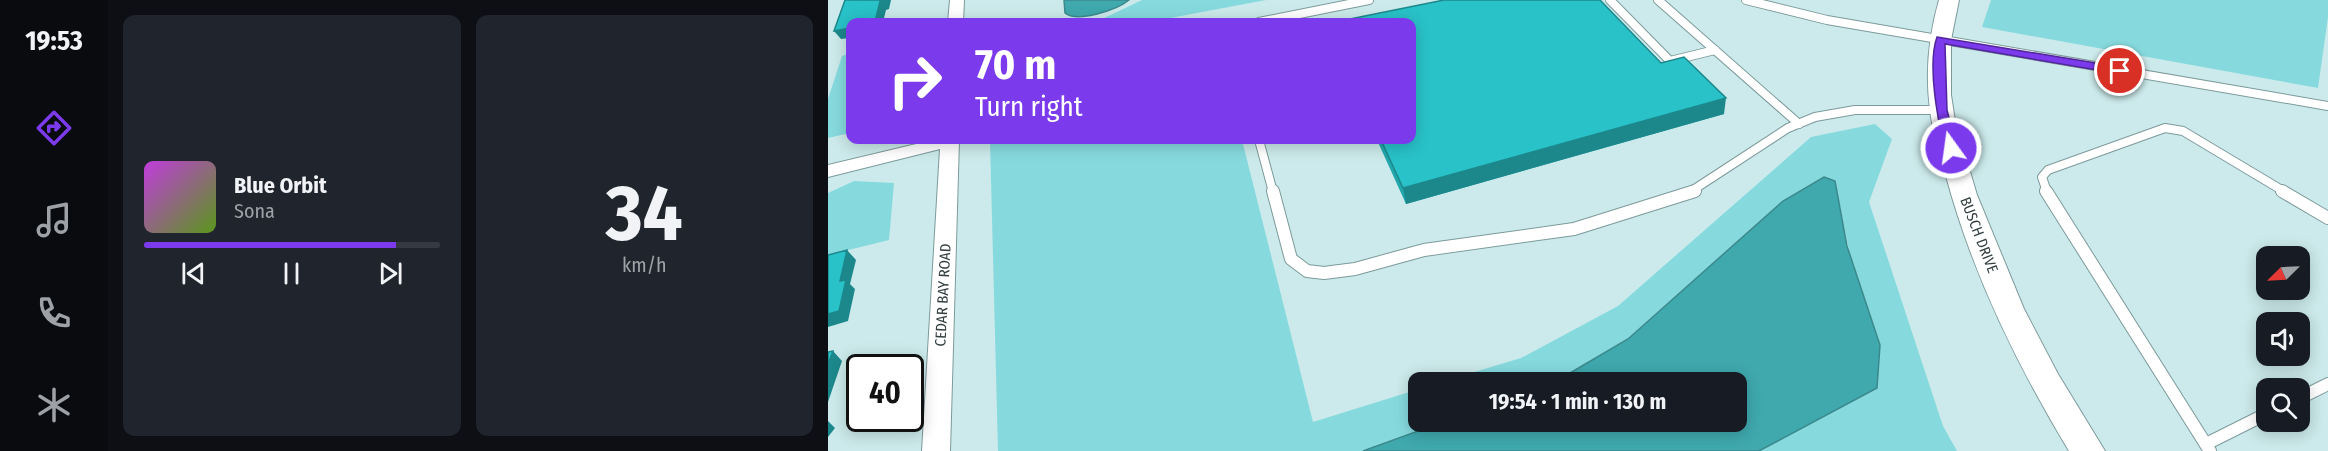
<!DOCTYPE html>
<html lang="en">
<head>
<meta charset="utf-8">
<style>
  :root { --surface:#171b24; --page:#20242c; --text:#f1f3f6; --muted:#9ea1a6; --line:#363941; --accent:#7c3aed }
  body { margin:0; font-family:"Fira Sans Condensed",sans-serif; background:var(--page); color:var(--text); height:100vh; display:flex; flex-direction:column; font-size:22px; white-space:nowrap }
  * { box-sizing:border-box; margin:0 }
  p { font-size:20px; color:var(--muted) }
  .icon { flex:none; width:33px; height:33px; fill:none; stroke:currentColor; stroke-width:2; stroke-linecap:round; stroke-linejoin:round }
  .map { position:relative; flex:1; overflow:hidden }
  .drawer { display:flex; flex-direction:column; gap:15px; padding:15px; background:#0d0f14; width:720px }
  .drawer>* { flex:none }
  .banner { position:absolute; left:18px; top:18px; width:570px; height:126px; border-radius:12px; box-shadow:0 3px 15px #0003; background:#7c3aed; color:#fff; overflow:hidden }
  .needle { width:39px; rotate:246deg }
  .buttons { position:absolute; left:1428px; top:246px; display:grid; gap:12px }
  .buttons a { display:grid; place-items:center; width:54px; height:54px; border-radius:12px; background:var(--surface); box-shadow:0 3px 15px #0003; font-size:30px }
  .speed { position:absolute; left:18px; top:354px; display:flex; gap:12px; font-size:30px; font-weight:700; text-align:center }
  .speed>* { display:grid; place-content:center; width:78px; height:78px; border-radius:50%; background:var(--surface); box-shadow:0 3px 15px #0003; line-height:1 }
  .speed .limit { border:3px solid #111; border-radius:9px; background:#fff; color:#111 }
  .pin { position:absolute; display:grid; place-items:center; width:51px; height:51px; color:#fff; margin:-26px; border:3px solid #fff; border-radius:50%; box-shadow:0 2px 6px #0007 }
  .me { position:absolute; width:66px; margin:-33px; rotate:346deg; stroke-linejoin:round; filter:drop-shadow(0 0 4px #0008) }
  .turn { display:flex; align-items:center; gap:21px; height:126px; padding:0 30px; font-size:27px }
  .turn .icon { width:78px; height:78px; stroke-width:2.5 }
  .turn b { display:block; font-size:42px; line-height:51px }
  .drawer .card { flex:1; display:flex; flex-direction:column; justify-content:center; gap:9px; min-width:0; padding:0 21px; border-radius:12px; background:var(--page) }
  .drawer .dial { align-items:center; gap:0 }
  .dial b { font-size:78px; line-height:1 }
  .song { display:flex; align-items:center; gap:18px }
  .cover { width:72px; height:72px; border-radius:9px; background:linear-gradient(135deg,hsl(290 70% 55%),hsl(90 70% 35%)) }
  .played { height:6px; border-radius:3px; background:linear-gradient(90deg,var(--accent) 85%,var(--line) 85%) }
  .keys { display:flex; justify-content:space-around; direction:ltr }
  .drawer .tiles { flex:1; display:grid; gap:15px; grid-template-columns:repeat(2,1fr) }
  .trip { position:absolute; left:580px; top:372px; width:339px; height:60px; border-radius:12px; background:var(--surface); box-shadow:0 3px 15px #0003; font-weight:700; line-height:60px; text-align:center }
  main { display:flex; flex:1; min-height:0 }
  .menu { display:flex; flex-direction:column; width:108px; justify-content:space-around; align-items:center; background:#090b0e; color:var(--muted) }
  .menu .icon { width:42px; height:42px }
  .menu .on { color:var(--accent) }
  .menu b { font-size:27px; color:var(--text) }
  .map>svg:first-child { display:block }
  .green { fill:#86dade }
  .water { fill:#3fa9ae; stroke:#3b898d; stroke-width:1.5 }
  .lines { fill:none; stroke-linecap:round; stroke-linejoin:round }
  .service-far1-casing { stroke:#7d9a9b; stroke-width:10 }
  .service-casing { stroke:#7d9a9b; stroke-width:14 }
  .minor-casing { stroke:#7d9a9b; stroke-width:2 }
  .tertiary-casing { stroke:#7d9a9b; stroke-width:2 }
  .service-far1 { stroke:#fff; stroke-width:8 }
  .service { stroke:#fff; stroke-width:12 }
  .minor { fill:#fff; fill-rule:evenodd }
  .tertiary { fill:#fff; fill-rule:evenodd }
  .wall { fill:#22a7ac }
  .shaded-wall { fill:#1c888c }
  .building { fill:#28c2c8; stroke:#1c888c; stroke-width:1.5 }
  .route { fill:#7c3aed; stroke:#51269a; stroke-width:1.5 }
  .labels { text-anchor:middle; stroke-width:5; stroke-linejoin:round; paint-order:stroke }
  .street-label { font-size:15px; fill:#323e3f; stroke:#fff }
</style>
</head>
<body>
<main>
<nav class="menu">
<b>19:53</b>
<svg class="icon on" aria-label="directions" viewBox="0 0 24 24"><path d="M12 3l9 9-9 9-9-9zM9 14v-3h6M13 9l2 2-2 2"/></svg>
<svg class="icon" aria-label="music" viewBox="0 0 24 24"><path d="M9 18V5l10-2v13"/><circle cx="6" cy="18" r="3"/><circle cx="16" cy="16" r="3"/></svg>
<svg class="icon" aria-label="phone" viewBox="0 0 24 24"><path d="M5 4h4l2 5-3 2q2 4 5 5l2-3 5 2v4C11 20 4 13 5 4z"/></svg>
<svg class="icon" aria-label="climate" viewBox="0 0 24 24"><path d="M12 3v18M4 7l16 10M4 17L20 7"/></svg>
</nav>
<section class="drawer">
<div class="tiles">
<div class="card">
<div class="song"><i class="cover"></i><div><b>Blue Orbit</b><p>Sona</p></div></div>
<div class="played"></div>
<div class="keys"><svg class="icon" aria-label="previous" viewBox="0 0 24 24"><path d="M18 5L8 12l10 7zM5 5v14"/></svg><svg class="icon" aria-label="pause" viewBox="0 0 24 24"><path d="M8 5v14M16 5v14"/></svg><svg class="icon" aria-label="next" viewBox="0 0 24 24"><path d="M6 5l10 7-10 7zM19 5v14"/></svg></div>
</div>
<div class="card dial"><b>34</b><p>km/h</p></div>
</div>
</section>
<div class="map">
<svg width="1500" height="451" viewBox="0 0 1500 451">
  <rect width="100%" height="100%" fill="#cceaeb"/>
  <!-- green -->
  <g class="green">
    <path d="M314,0H438L321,22H272L270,21Z"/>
    <path d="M1163,0H1500V17L1490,88L1154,27Z"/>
    <path d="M22,53V133L0,138V99L14,56Z"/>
    <path d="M1047,124L1064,139L1041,202L1115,426L1129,451H931L1049,388L1007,181L955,201L800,339L737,376L721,382H613L693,358L790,306L983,137Z"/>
    <path d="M162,140H414L485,422L591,389V422H615L535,451H170Z"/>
    <path d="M26,181L66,183L61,240L0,255V193Z"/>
  </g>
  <!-- water -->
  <g class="water">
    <path d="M236,0H301C289,10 249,23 237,13Z"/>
    <path d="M996,177L1007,181L1019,246L1052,345L1049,388L931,451H535L615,422H909V382H721L737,376L800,339L955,201Z"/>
  </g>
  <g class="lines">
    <defs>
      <g id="service-far1">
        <path d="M782,0L842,61L887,50"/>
        <path d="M830,0L971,124"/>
        <path d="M918,0L999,20L1500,106"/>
        <path d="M431,22L541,0"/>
        <path d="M431,140L445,192"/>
        <path d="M862,192L960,128L987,117L1027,110H1113"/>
        <path d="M1219,192L1214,177L1220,170L1337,128L1355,131L1457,192"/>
      </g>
      <g id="service">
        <path d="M445,191L463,259L479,271L496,273L527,269L596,250L746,229L867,191"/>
        <path d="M1218,191L1382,451"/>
        <path d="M1454,191L1500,218"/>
        <path d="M1472,398L1500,384"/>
        <path d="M1378,444L1438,414"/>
      </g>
      <g id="minor">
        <path d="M122,0H136L135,22H120Z"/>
        <path d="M105,140H131L122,451H94L112,149L0,177V165Z"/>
      </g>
      <path id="tertiary" d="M1111,0H1131L1123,40V95L1127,121L1149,195L1196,309L1230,374L1277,451H1241C1189,365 1144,273 1118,176C1112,154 1104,131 1102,109C1097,72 1101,35 1111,0Z"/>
    </defs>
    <!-- service-far1 casing -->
    <use href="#service-far1" class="service-far1-casing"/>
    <!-- service casing -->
    <use href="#service" class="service-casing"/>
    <!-- minor casing -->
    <use href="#minor" class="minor-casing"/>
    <!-- tertiary casing -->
    <use href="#tertiary" class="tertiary-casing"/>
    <!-- service-far1 -->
    <use href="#service-far1" class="service-far1"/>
    <!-- service -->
    <use href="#service" class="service"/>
    <!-- minor -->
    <use href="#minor" class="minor"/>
    <!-- tertiary -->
    <use href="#tertiary" class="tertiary"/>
  </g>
  <!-- wall -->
  <path class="wall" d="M833,63L896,114L578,204L549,140H584Z"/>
  <!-- shaded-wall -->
  <g class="shaded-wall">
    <path d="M56,0H63L61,9L58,10L55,22H47L52,1Z"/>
    <path d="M22,28V38L13,39L6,31Z"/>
    <path d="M898,98L896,114L578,204L575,188Z"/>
    <path d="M19,250L28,260L22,284L27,289L20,321L0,327V314L12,281Z"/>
    <path d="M5,351L14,361L0,402V364Z"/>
    <path d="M0,421L7,428L0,437Z"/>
  </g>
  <!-- building -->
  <g class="building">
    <path d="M17,0H56L52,1L47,22H22V28L6,31Z"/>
    <path d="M616,0H772L833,63L856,57L898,98L575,188L553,140H584V22H507Z"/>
    <path d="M19,250L12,281L18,280L11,311L0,314V255Z"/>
    <path d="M5,351L0,364V352Z"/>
  </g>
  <!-- route -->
  <path class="route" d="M1109,37L1292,67L1297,71L1292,74L1117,44L1119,110L1129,148L1123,152L1116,148C1110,119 1099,65 1109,37Z"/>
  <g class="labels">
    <!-- street labels -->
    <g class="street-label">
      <text transform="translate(1151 235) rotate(69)" y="5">BUSCH DRIVE</text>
      <text transform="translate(115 295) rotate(-87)" y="5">CEDAR BAY ROAD</text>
    </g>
  </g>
</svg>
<div class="buttons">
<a><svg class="needle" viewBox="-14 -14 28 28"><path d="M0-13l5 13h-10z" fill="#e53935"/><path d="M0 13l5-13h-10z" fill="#9ea1a6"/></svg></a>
<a><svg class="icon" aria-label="sound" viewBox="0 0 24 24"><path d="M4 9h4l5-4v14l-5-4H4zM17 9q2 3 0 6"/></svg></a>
<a><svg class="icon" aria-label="search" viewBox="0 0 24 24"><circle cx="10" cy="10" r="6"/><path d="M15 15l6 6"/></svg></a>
</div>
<div class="speed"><div class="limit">40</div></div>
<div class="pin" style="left:1292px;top:71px;background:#d93025"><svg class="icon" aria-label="arrive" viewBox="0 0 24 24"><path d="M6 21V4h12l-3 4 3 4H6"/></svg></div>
<svg class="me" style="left:1123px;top:148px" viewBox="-20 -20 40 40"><circle r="17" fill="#7c3aed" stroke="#fff" stroke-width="3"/><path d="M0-11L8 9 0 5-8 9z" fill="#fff"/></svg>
<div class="trip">19:54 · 1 min · 130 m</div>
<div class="banner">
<div class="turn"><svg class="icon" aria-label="right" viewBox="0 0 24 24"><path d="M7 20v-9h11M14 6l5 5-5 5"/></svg><div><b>70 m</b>Turn right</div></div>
</div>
</div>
</main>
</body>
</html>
